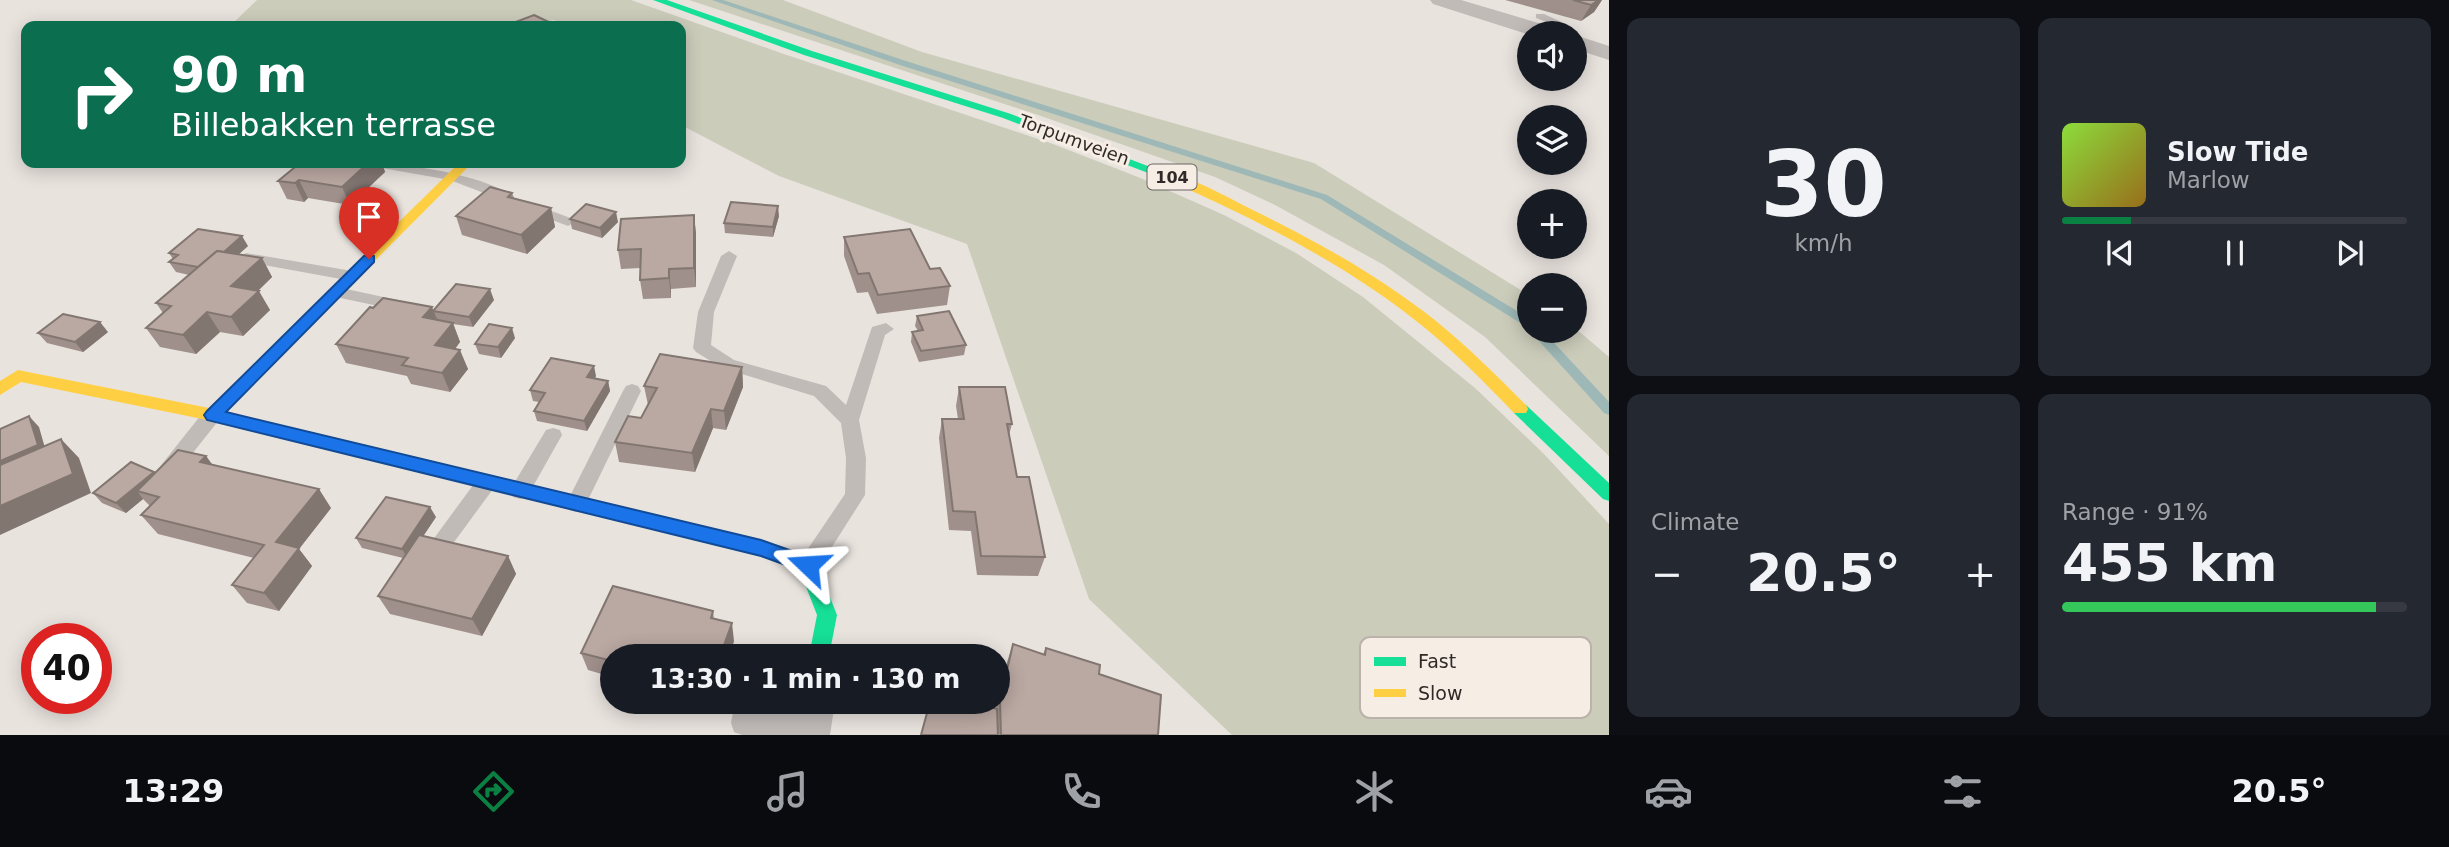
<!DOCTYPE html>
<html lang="en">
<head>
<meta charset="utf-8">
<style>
  :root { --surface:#171b24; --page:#242831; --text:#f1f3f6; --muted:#9ea1a6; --line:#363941; --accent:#0b8043 }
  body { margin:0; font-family:"DejaVu Sans",sans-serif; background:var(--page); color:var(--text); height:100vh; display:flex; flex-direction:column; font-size:26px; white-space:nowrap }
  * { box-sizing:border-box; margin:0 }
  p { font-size:23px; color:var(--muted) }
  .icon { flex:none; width:38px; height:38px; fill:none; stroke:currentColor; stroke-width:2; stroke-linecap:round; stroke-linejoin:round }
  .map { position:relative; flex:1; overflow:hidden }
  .sheet { display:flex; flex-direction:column; gap:18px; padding:18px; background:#0d0f14; width:840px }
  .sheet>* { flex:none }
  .top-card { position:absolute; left:21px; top:21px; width:665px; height:147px; border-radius:14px; box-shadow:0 4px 18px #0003; background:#0b6e4f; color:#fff; overflow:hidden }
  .buttons { position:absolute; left:1517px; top:21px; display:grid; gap:14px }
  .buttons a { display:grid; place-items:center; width:70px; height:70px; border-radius:50%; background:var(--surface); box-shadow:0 4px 18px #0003; font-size:35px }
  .speed { position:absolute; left:21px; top:623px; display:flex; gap:14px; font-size:35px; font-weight:700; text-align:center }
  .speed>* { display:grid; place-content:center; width:91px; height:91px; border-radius:50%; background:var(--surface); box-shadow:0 4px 18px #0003; line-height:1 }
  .speed .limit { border:10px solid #d22; background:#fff; color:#111 }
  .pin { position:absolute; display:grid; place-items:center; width:60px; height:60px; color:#fff; margin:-72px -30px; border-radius:50% 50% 50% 0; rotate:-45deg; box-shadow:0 0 7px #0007 }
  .pin .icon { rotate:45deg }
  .me { position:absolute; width:77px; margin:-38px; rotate:290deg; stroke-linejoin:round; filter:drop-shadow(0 0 5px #0008) }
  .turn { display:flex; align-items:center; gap:24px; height:147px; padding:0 35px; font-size:32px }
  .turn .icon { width:91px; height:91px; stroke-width:2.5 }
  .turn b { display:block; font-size:49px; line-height:60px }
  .big { font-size:52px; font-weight:700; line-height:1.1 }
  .sheet .card { flex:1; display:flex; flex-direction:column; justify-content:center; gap:10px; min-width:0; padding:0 24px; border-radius:14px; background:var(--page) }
  .sheet .dial { align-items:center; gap:0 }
  .dial b { font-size:91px; line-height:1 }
  .song { display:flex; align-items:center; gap:21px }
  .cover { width:84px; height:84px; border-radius:10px; background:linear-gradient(135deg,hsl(90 70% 55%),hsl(40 70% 35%)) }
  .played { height:7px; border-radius:4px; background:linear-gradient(90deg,var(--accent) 20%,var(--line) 20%) }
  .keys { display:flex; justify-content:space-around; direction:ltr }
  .heat { display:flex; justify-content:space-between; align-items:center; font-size:38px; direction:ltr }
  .charge { height:10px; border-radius:5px; background:linear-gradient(90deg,#34c759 91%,var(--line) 0) }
  .sheet .tiles { flex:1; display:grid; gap:18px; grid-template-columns:repeat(2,1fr) }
  .trip { position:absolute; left:600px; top:644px; width:410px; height:70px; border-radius:35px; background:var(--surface); box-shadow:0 4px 18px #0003; font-weight:700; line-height:70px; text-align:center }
  .tabs { display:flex; height:112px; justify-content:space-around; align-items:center; background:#090b0e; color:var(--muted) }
  .tabs .icon { width:49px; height:49px }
  .tabs .selected { color:var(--accent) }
  .tabs b { font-size:32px; color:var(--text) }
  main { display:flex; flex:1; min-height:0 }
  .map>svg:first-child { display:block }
  .green { fill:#cbccba }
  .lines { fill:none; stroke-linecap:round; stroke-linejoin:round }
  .stream { fill:#9db8b6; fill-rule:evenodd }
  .lane { fill:#c1bbb8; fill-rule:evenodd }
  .street { fill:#c1bbb8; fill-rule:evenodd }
  .fast { fill:#16e098; fill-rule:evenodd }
  .slow { fill:#ffcf43; fill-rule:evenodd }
  .wall { fill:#a0908b }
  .shaded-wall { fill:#827671 }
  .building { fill:#baa8a2; stroke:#827671; stroke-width:2 }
  .route { fill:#1a73e8; stroke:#114b97; stroke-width:2 }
  .labels { text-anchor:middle; stroke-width:6; stroke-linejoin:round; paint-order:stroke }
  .shield { fill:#f6ede5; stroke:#6c6460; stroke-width:2 }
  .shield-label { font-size:16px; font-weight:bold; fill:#312927 }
  .street-label { font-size:18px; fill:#312927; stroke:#f6ede5 }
  .key { fill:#f6ede5; stroke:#bbb2ac; stroke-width:2 }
  .key-label { font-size:19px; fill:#312927 }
</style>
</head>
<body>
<main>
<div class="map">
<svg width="1609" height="735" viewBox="0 0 1609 735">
  <rect width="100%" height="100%" fill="#e9e3de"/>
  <!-- green -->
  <g class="green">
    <path d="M257,0H631L781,53L1053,144L1138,177L1224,215L1296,253L1363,297L1475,388L1544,454L1609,524V735H1232L1089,599L967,244L779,176L681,125V26H564L554,20L523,26H230Z"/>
    <path d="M689,0H783L922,52L1314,163L1529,295L1530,331H1575V328L1609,357V456L1485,337L1384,265L1275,205L1215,177L1038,115Z"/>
  </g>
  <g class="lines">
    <!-- stream -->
    <g class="stream">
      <path d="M712,0H723L906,61L1327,195L1530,319V329L1321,199L900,65Z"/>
      <path d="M1530,331H1543L1609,402V415L1604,413Z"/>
    </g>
    <!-- lane -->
    <g class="lane">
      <path d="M1536,14H1544L1568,25L1562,33H1552L1557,26L1536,18Z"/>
      <path d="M369,163C402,162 491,176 514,198L507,202L450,180L376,167Z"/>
      <path d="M533,204L573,219L575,222L568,226L528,211L526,208Z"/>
      <path d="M729,251L737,256L714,312L711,345L734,360L826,386L846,405L872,327L886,323L894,329L885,335L859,420L866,458L865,495L816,572L808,574L800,572L797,565L845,494L846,458L841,423L814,396L722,368L696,352L693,348L698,312L721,256Z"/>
      <path d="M246,253L352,271L360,276L352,281L241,261L238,258Z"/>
      <path d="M337,287L402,301L410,306L402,311L331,296L329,292L331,288Z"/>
      <path d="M632,384L638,386L641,391L586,504L583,510L576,512L569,510L566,504L623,391L626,386Z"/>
      <path d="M212,408L219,410L221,415L219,420L176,474L169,477L162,474L159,469L162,464L205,410Z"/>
      <path d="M553,428L560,430L562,435L527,497L520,499L513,497L510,491L513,485L546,430Z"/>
      <path d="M486,475L493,477L496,483L493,489L449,549L442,552L435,549L431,543L435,537L479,477Z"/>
      <path d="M735,702H759L757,712L806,715L815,718L818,727L815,735H742L734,732L731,723Z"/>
    </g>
    <!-- street -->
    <g class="street">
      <path d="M1430,0H1461L1555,28L1558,33L1530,35L1433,4Z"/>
      <path d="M1575,35L1609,46V60L1575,49Z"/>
      <path d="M787,702H835L830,735H780Z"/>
    </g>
    <!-- fast -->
    <g class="fast">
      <path d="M653,0H667L812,51L1011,114L1182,179L1176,183L1172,182L1003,118L804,55Z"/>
      <path d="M1520,403L1526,405L1609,483V501L1603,499L1514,413L1512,409L1514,405Z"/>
      <path d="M348,441L761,540L815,559L837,615L829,656H809L817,615L800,571L760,556L342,453L339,448L342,443Z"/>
    </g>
    <!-- slow -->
    <g class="slow">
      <path d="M459,163H472L225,412L348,441L354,443L357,448L354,453L348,455L212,421L21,382L0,395V381L18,370L209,408Z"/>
      <path d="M1176,175C1204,183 1232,200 1259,213C1320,243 1382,278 1436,321C1468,347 1497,376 1526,405L1528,409L1526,413H1514C1486,384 1457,354 1425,328C1349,266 1261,222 1172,182V176Z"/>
    </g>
  </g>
  <!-- wall -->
  <g class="wall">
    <path d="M1505,0H1602L1594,12L1581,21Z"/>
    <path d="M300,163H382L385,172L350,205L308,198L304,202L287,199L278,181Z"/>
    <path d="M512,193L514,198L551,208L555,227L527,254L462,235L456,216Z"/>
    <path d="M694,215L696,234V287L671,289V298L643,299L640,280V268L621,269L618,250Z"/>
    <path d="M779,216L773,237L725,233L724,223Z"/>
    <path d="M570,219L618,222L602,238L572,229Z"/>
    <path d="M844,237L930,269L950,286L947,305L877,314L868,292L857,293L844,256Z"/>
    <path d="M248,246L239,254L262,258L272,277L258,291L270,310L243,336L220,332L196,354L160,347L146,328L163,313L156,303L189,275L176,272L169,262L173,259L169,253Z"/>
    <path d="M494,300L473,327L453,324L460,342L455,349L468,369L450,392L411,384L407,376L346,363L336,344L433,311Z"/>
    <path d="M917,316L966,345L964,355L919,362L911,342L912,332L918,331L915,326Z"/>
    <path d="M108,332L83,352L47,343L38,333Z"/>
    <path d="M515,338L501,358L479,354L475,344Z"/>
    <path d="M742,367L743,387L726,430L713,428L695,472L619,462L615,442L641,418L648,405L644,386Z"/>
    <path d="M596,376L595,378L608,381L610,391L587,431L537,421L534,411L539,402L533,401L530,390Z"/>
    <path d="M959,387L1012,424L1009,435L1017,477L1045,557L1038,576L977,575L971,531L949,530L939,438L942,419H958L956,406Z"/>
    <path d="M206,456L212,465L331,508L299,549L312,566L279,611L247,603L232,585L254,558L158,534L141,515L150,506L143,499L126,513L102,503L93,493L154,472L155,473Z"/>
    <path d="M436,517L423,536L508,556L516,574L482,636L390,614L378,596L403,558L362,548L356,538Z"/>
    <path d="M713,611L714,619L734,641L729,656H612V677L588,670L581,653Z"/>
    <path d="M1013,644L1043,654L1046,648L1099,674L1158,735H921L996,708L1007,662Z"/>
  </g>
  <!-- shaded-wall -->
  <g class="shaded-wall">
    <path d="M1599,0H1602L1594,12L1581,21L1591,5Z"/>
    <path d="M368,163H382L385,172L350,205L342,187Z"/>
    <path d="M299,180L308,198L304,202L295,183Z"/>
    <path d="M778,206L779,216L773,237V227Z"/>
    <path d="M551,208L555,227L527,254L521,235Z"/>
    <path d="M616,212L618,222L602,238L600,228Z"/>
    <path d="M694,215L696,234V287L694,268Z"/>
    <path d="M242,236L248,246L221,270L215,260Z"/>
    <path d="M262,258L272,277L242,306L231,286Z"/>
    <path d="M669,269L671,289V298L669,278Z"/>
    <path d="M490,289L494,300L473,327L469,317Z"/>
    <path d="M259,291L270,310L243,336L231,317Z"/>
    <path d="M432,307L440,326L423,317Z"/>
    <path d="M207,312L220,332L196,354L183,335Z"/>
    <path d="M100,322L108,332L83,352L75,342Z"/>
    <path d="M453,323L460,342L443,365L435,345Z"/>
    <path d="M512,328L515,338L501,358L498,347Z"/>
    <path d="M460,350L468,369L450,392L442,373Z"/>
    <path d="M594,366L596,376L590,387L587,377Z"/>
    <path d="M742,367L743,387L726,430L724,411Z"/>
    <path d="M608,381L610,391L587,431L584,421Z"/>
    <path d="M711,409L713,428L695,472L692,453Z"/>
    <path d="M29,416L39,427L47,455L0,475V461Z"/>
    <path d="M61,439L79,458L91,493L0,535V506Z"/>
    <path d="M206,456L220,475L200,462Z"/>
    <path d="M154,472L162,482L137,491L143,499L126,513L116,503Z"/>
    <path d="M319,489L331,508L299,549L312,566L279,611L264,593L276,542Z"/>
    <path d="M430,507L436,517L408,559L402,549Z"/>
    <path d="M508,556L516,574L482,636L472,619Z"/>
    <path d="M732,623L734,641L729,656H720Z"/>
  </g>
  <!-- building -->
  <g class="building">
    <path d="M1573,0H1599L1591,5Z"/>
    <path d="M534,15L557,26H505Z"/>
    <path d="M300,163H368L342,187L299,180L295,183L278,181Z"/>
    <path d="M490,187L512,193L508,197L551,208L521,235L456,216Z"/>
    <path d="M731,202L778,206L773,227L724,223Z"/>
    <path d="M586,204L616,212L600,228L570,219Z"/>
    <path d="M694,215V268L669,269V278L640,280L641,249L618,250L621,219Z"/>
    <path d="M198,229L242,236L224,252L217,251L198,267L169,262L178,255L169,253Z"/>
    <path d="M910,229L930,269L940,268L950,286L878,295L869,273L858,274L844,237Z"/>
    <path d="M217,251L262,258L231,286L259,291L231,317L207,312L183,335L146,328L171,306L156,303Z"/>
    <path d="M456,284L490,289L469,317L433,311Z"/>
    <path d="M383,298L432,307L423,317L453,323L435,345L460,350L442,373L402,365L408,358L336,344L370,307L373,308Z"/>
    <path d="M949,311L966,345L921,351L912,332L923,330L917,316Z"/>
    <path d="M63,314L100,322L75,342L38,333Z"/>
    <path d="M489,324L512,328L498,347L475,344Z"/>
    <path d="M660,354L742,367L724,411L711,409L692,453L615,442L628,416L641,418L657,388L644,386Z"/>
    <path d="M551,358L594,366L587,377L608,381L584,421L534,411L545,393L530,390Z"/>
    <path d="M959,387H1005L1012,424H1007L1017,477H1029L1045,557L981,556L975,512L953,511L942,419H964Z"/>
    <path d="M29,416L38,445L0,461V429Z"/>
    <path d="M61,439L73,474L0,506V465Z"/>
    <path d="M178,450L206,456L200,462L319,489L276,542L299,548L264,593L232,585L264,545L141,515L159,497L137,491Z"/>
    <path d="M131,462L154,472L116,503L93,493Z"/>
    <path d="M386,497L430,507L402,549L356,538Z"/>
    <path d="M419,535L508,556L472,619L378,596Z"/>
    <path d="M613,586L713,611L711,618L732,623L720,656H612V661L581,653Z"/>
    <path d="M1013,644L1045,655L1046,648L1100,665L1099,674L1161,695L1158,735H1001L1000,701Z"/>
    <path d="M930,702H977L997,709L998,735H921Z"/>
  </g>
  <!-- route -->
  <path class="route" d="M369,255L374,256V262L226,412L761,540L815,559L817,565L815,571L808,573L761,556L207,420L204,415L207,411L364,256Z"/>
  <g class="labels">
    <!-- shield labels -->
    <rect class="shield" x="1147.5" y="164.5" width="49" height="25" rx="5"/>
    <g class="shield-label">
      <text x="1172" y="183">104</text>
    </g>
    <!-- street labels -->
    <g class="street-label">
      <text transform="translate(1074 140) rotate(20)" y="6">Torpumveien</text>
    </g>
  </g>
  <!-- legend -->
  <rect x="1360" y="637" width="231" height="81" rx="10" class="key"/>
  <rect x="1374" y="657" width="32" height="9" fill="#16e098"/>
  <rect x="1374" y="689" width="32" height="8" fill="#ffcf43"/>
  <g class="key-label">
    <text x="1418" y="668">Fast</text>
    <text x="1418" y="700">Slow</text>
  </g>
</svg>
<div class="buttons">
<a><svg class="icon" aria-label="sound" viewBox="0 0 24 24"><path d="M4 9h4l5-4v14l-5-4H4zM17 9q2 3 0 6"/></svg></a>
<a><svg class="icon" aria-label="layers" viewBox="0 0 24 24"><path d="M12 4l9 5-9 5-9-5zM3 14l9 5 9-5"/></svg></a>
<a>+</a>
<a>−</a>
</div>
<div class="speed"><div class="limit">40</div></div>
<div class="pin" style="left:369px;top:259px;background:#d93025"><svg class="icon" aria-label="arrive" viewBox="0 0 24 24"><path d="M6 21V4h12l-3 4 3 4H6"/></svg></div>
<svg class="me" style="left:808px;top:565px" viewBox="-20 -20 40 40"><path d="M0-17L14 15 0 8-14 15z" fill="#1a73e8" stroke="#fff" stroke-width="4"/></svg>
<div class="trip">13:30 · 1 min · 130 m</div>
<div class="top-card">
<div class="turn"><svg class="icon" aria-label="right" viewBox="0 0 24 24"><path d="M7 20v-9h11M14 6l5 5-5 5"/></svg><div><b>90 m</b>Billebakken terrasse</div></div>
</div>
</div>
<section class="sheet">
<div class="tiles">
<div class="card dial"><b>30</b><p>km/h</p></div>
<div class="card">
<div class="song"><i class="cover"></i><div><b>Slow Tide</b><p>Marlow</p></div></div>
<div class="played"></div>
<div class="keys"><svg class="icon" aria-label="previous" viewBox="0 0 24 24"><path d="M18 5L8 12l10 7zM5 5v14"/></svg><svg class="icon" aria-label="pause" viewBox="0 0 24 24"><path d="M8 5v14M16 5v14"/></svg><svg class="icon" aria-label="next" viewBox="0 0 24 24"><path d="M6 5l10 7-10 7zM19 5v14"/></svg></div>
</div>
<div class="card"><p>Climate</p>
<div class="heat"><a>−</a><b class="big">20.5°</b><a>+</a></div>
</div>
<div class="card"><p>Range · 91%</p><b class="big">455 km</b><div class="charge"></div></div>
</div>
</section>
</main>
<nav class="tabs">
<b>13:29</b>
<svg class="icon selected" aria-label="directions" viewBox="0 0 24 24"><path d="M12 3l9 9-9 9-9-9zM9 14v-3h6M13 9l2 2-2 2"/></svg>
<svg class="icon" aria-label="music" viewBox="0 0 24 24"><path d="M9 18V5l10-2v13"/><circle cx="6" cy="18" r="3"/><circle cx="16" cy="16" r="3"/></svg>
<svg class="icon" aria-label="phone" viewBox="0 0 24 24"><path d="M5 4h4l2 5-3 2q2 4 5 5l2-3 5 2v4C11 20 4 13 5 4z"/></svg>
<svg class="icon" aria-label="climate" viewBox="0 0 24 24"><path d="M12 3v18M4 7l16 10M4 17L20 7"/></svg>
<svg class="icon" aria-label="car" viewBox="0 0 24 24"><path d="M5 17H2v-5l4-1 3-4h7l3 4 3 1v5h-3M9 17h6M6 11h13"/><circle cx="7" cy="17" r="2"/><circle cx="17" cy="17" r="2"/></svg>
<svg class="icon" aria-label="filters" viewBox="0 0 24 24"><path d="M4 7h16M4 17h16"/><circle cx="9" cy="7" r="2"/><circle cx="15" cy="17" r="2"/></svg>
<b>20.5°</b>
</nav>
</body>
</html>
